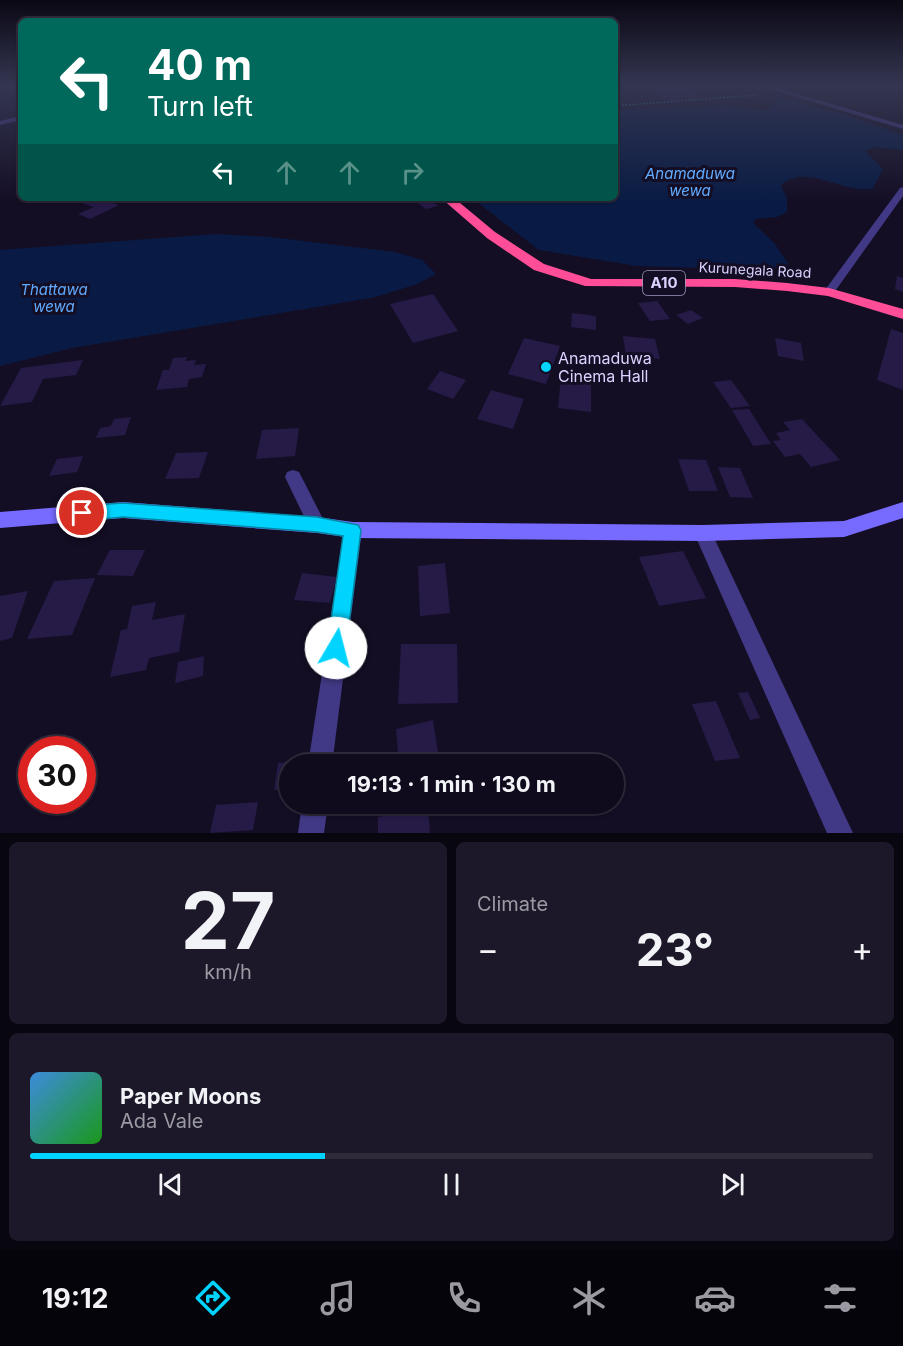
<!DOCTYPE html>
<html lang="en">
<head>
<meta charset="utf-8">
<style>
  :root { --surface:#0f0a1c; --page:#1d1829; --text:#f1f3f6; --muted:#9b9aa3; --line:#2f2b3b; --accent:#00d4fe }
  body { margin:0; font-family:Inter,sans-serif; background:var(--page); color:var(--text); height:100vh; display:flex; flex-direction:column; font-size:22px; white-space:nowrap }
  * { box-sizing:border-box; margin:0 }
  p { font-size:20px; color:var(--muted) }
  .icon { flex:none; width:33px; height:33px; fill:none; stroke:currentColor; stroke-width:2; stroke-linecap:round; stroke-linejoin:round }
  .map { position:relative; height:833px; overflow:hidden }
  .details { display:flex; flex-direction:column; gap:9px; padding:9px; background:#08060f; flex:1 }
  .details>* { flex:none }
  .guide { position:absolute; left:18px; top:18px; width:600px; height:183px; border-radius:9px; box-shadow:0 2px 4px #0004,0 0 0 2px var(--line); background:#00695c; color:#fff; overflow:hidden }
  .speed { position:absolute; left:18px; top:736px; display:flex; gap:12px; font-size:30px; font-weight:700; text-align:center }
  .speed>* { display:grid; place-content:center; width:78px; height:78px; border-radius:50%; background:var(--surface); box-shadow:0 2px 4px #0004,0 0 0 2px var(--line); line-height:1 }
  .speed .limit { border:9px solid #d22; background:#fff; color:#111 }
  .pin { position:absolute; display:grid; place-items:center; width:51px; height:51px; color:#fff; margin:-26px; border:3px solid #fff; border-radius:50%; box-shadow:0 2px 6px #0007 }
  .me { position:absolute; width:66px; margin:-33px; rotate:8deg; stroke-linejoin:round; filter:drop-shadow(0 0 4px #0008) }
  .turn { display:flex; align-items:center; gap:21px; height:126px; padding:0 30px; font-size:27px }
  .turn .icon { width:78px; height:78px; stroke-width:2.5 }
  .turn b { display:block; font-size:42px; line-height:51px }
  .lanes { display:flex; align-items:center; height:57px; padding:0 30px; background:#0003; justify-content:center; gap:30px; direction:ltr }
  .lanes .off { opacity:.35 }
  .big { font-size:45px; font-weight:700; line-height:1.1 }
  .details .tile { flex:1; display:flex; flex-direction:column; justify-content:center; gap:9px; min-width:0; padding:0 21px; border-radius:9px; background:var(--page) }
  .details .dial { align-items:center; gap:0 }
  .dial b { font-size:78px; line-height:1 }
  .song { display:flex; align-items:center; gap:18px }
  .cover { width:72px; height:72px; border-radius:9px; background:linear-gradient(135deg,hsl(210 70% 55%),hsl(120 70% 35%)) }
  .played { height:6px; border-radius:3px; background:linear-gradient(90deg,var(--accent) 35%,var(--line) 35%) }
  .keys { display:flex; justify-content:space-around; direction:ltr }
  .heat { display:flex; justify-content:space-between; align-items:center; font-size:33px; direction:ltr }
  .details .tiles { flex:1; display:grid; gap:9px; grid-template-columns:1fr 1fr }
  .tile:last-child { grid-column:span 2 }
  .trip { position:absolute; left:279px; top:754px; width:345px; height:60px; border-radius:30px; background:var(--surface); box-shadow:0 2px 4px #0004,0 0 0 2px var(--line); font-weight:700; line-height:60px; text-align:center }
  .menu { display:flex; height:96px; justify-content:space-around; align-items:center; background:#06040b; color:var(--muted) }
  .menu .icon { width:42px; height:42px }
  .menu .active { color:var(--accent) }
  .menu b { font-size:27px; color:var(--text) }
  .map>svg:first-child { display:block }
  .water { fill:#091b44 }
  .building { fill:#261a47 }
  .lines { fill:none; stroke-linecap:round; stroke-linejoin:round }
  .path { stroke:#2db8b9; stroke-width:1.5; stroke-dasharray:1.5 2; stroke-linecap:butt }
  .street { fill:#413985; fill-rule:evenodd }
  .secondary { fill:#776aff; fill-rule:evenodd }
  .highway { fill:#ff4e97; fill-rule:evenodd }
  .route { fill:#00d4fe; stroke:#008aa5; stroke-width:1.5 }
  .poi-dot { fill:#00d4fe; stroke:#140e25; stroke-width:2 }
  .labels { text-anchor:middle; stroke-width:6; stroke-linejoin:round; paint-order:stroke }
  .far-street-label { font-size:14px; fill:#dbd3ff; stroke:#140e25 }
  .far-water-label { font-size:15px; font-style:italic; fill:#61abff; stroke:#140e25 }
  .shield { fill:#140e25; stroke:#9f98be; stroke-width:1.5 }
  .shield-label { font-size:15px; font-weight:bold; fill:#dbd3ff }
  .poi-label { font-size:16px; fill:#dbd3ff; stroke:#140e25; text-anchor:start }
</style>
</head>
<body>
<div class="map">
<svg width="903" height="833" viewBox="0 0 903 833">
  <rect width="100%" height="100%" fill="#140e25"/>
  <!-- water -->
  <g class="water">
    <path d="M778,97L846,115L903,135V150L875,147L865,151L883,169L873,188C844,196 806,161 781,186L787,198V212L777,217L756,219L753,223L775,244L789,265L770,270L637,266L539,250L472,198H615V110L726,105L767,111Z"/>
    <path d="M216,234L270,237L395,252L422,260L436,274L417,284L376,297L72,348L0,366V250Z"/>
  </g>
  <!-- building -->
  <g class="building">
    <path d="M685,87L704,98L670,101L653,90Z"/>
    <path d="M94,198H97L119,205L90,219L78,214L94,207L82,203Z"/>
    <path d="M416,198H427L438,206L426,209L412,199Z"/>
    <path d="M897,276L903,278V292L895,289Z"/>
    <path d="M433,294L458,331L413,343L390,304Z"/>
    <path d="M657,301L670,319L650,321L638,303Z"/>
    <path d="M691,310L703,318L688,324L676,315Z"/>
    <path d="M572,313L596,316V330L571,327Z"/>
    <path d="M891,329L903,333V390L877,380Z"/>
    <path d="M623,336L655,339L660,359L626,356Z"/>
    <path d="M524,338L560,346L546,384L508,374Z"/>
    <path d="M775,338L801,343L804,361L778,356Z"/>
    <path d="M187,357L185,361L196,360L194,365L206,364L202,377L189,379L187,387L156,390L163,370H169L173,358Z"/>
    <path d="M83,360L76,375L43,379L32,402L0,406L21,368Z"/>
    <path d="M440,371L466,380L453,399L427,389Z"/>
    <path d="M561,376L591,379V412L558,408Z"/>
    <path d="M731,380L750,406L731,408L713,382Z"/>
    <path d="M491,390L524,399L513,429L477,419Z"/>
    <path d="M749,409L771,444L753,446L732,410Z"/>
    <path d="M131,417L125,435L96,438L100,428L111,426L114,419Z"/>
    <path d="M802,419L840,460L811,467L800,454L785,457L773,441L781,440L776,433L790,430L783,422Z"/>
    <path d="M299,428L295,456L256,459L262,430Z"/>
    <path d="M208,452L199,478L165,479L176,453Z"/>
    <path d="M83,456L77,472L49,476L57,459Z"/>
    <path d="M678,459L706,460L718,491H689Z"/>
    <path d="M718,467L740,468L753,498L730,497Z"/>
    <path d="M110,550H145L133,576L97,575Z"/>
    <path d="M683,551L706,598L659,606L639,557Z"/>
    <path d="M445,563L450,613L420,616L418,566Z"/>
    <path d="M302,573L337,577L330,603L294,600Z"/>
    <path d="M95,578L72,635L27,639L54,581Z"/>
    <path d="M28,591L12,638L0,641V596Z"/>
    <path d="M156,602L152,620L185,614L179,652L149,658L146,670L110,677L121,630L127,629L132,606Z"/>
    <path d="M401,644H457L458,703L398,704Z"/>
    <path d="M204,656L203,676L175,683L178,662Z"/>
    <path d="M748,692L760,718L750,720L738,693Z"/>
    <path d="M716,701L740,758L715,761L692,704Z"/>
    <path d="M433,720L440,765H399L396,729Z"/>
    <path d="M302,761L301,765H290V789L274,790L278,763Z"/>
    <path d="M258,802L253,830L210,833L216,805Z"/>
    <path d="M428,808L430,833H378V817Z"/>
  </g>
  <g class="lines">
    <!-- path -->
    <path class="path" d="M615,106L757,95"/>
    <!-- street -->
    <g class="street">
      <path d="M757,85H767L903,125V129Z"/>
      <path d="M21,116V120L0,125V121Z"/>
      <path d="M903,187V196L833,294H825V290L900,188Z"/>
      <path d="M293,470L299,472L323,519L326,525L323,531L317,533L311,531L285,477L287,472Z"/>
      <path d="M353,522L359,524L362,530L332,765H308L344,530L347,524Z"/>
      <path d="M703,525L709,527L853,833H827L694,533L697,527Z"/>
      <path d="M302,804H328L324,833H298Z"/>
    </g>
    <!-- secondary -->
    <path class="secondary" d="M123,502L317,517L353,522L703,525L844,521L903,502V518L844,537L703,541L353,538L317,533L123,518L0,528V512Z"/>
    <!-- highway -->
    <path class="highway" d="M441,198H454L495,232L544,264L591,279H735L787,283L829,288L903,309V319L828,296L787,291L735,287L585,286L534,270L487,238Z"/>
  </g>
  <!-- sky -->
  <linearGradient id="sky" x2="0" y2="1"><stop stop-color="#0b0814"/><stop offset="0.42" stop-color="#343651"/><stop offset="1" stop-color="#343651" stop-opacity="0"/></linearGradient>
  <rect width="903" height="202" fill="url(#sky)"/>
  <!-- route -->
  <path class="route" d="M123,503L317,517L358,525L361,530L346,648L343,654L336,657L330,654L327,648L343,536L317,532L123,517L82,521L76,518L74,513L76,508L82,506Z"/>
  <!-- markers -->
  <circle class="poi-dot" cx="546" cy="367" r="6"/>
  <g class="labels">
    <!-- far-street labels -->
    <g class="far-street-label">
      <text transform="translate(755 270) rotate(3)" y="5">Kurunegala Road</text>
    </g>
    <!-- far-water labels -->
    <g class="far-water-label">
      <text x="690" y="179">Anamaduwa<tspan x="690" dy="17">wewa</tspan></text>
      <text x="54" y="295">Thattawa<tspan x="54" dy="17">wewa</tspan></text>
    </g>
    <!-- shield labels -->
    <rect class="shield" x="643" y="271" width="42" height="24" rx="4.5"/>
    <g class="shield-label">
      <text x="664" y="288">A10</text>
    </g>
    <!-- poi labels -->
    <g class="poi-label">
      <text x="558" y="364">Anamaduwa<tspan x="558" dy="18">Cinema Hall</tspan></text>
    </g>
  </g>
</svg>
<div class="speed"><div class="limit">30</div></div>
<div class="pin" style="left:82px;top:513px;background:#d93025"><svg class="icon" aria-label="arrive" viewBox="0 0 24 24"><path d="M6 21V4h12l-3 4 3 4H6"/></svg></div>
<svg class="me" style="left:336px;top:648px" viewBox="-20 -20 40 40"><circle r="19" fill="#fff"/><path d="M0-13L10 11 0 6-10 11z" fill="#00d4fe"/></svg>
<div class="trip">19:13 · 1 min · 130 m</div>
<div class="guide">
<div class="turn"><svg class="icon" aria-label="left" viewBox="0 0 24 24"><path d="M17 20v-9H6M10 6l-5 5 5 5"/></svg><div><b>40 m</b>Turn left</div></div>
<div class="lanes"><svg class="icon" aria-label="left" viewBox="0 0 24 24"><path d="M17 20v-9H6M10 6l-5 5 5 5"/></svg><svg class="icon off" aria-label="ahead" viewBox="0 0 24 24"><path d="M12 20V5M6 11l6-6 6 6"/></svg><svg class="icon off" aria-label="ahead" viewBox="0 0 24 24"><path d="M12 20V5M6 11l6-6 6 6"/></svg><svg class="icon off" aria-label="right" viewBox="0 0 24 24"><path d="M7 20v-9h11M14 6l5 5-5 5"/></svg></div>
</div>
</div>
<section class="details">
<div class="tiles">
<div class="tile dial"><b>27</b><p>km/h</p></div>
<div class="tile"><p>Climate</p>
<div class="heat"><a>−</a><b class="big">23°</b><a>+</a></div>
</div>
<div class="tile">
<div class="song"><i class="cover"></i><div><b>Paper Moons</b><p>Ada Vale</p></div></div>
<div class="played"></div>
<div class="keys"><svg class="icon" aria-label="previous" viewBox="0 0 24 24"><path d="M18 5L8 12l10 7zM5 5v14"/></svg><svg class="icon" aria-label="pause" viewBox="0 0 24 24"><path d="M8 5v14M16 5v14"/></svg><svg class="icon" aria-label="next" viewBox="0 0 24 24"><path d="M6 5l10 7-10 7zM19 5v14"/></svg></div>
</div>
</div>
</section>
<nav class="menu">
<b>19:12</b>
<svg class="icon active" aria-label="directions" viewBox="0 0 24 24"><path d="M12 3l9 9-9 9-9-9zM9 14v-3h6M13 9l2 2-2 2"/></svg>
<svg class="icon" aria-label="music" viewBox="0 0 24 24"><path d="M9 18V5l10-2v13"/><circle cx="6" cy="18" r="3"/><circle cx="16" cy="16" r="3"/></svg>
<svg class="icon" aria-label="phone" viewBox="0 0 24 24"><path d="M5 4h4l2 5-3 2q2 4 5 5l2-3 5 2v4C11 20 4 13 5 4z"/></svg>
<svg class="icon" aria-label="climate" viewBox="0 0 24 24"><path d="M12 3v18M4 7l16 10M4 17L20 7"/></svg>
<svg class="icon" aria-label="car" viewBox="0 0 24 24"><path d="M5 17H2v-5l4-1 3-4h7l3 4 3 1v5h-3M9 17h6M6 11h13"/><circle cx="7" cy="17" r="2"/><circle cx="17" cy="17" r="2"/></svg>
<svg class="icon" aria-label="filters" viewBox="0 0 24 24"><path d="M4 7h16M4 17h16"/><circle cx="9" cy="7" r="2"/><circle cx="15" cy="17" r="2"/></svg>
</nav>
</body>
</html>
